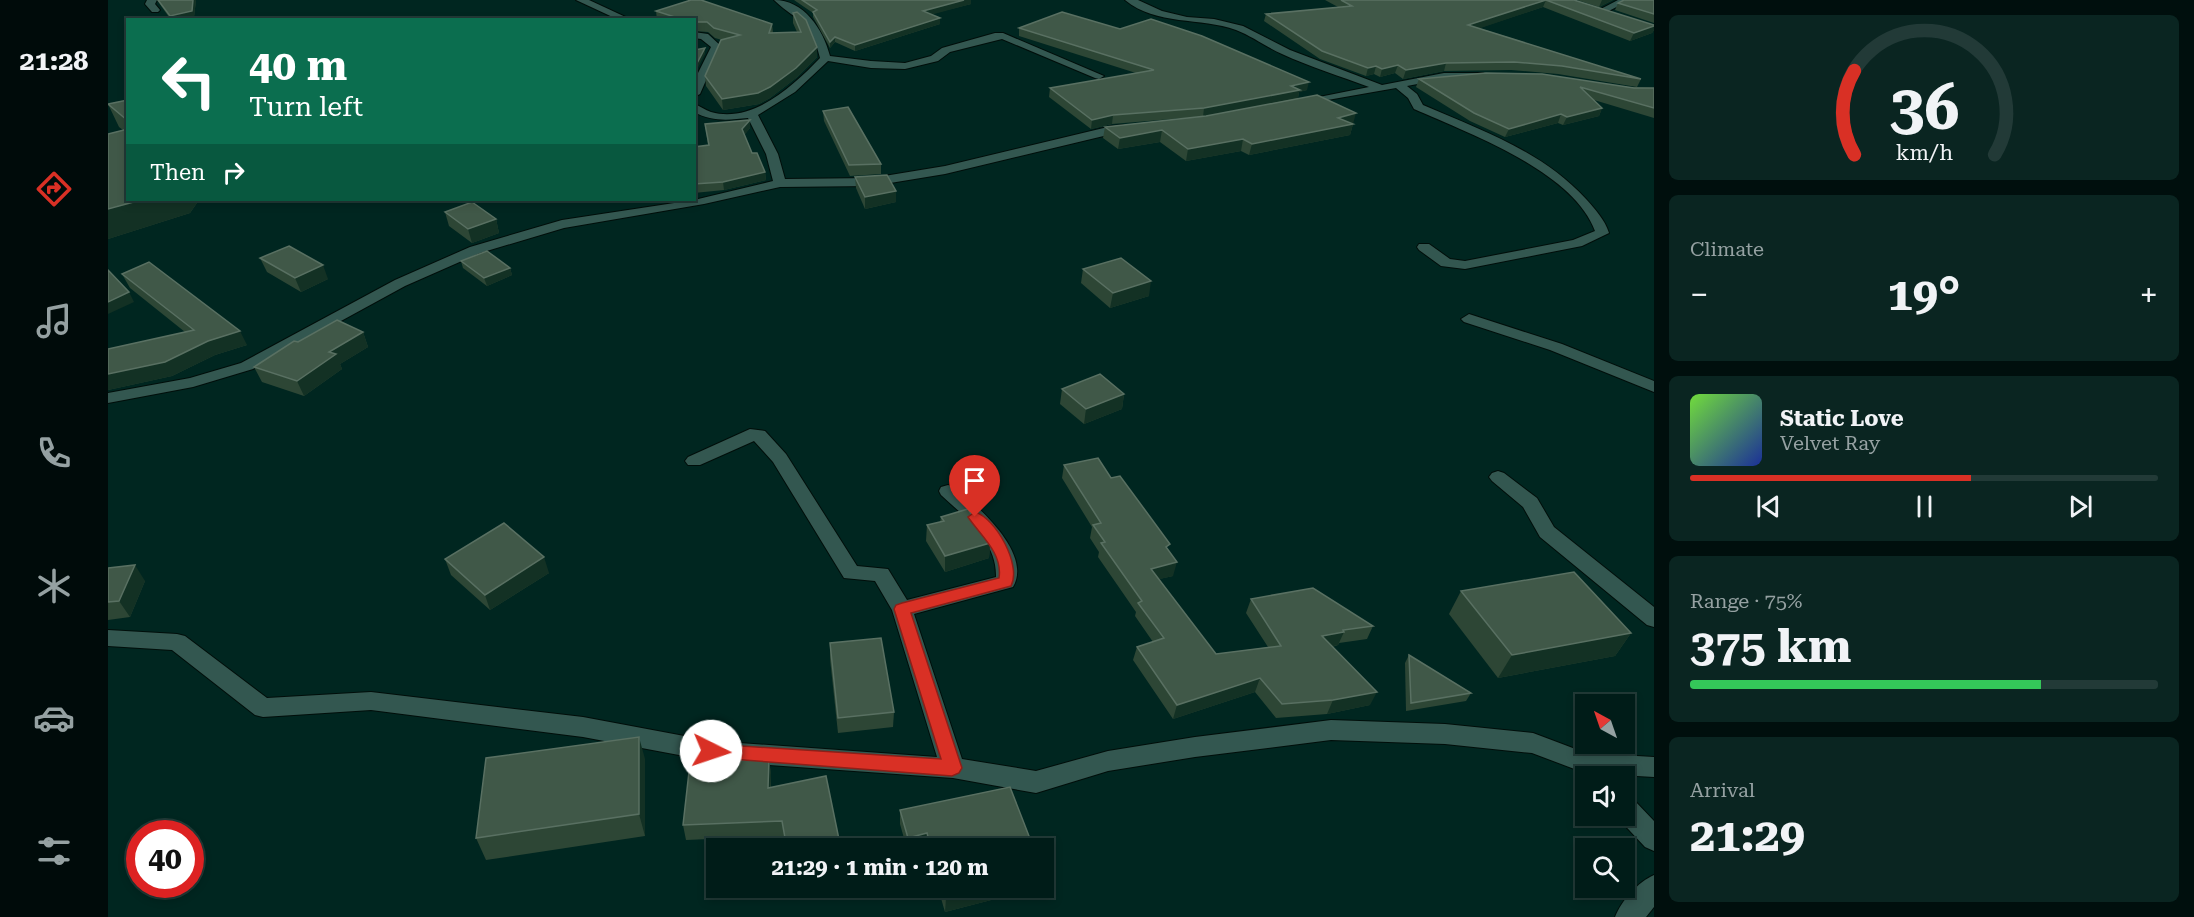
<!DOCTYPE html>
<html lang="en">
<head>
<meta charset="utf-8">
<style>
  :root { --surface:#001c18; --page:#0a2521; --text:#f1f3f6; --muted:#95a1a2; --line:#223a37; --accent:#d93025 }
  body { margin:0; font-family:"Roboto Serif",serif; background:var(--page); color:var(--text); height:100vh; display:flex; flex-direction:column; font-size:22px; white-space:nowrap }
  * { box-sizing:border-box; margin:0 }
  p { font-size:20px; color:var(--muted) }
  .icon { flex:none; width:33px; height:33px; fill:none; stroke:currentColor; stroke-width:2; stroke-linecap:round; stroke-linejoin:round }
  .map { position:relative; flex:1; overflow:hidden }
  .sheet { display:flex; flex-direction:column; gap:15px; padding:15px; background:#000f0d; width:540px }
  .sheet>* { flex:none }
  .hud { position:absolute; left:18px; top:18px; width:570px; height:183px; border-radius:0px; box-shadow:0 3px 9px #0003,0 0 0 2px var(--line); background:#0b6e4f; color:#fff; overflow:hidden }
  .needle { width:39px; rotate:320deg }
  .controls { position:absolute; left:1467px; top:694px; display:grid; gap:12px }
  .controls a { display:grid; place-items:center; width:60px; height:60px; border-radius:0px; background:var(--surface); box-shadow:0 3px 9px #0003,0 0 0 2px var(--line); font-size:30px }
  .speed { position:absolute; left:18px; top:820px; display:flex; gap:12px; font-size:30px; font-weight:700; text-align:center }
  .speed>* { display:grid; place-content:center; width:78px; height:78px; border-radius:50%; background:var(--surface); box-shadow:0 3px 9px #0003,0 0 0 2px var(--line); line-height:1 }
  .speed .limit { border:9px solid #d22; background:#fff; color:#111 }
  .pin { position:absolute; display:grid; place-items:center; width:51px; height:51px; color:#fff; margin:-62px -26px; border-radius:50% 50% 50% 0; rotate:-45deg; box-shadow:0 0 6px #0007 }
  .pin .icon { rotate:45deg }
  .me { position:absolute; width:66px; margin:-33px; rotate:94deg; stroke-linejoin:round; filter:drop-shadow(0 0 4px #0008) }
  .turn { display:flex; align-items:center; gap:21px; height:126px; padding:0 24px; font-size:27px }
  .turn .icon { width:78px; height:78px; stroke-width:2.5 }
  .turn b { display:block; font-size:42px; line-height:51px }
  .then { display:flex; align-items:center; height:57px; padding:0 24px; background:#0003; gap:12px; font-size:22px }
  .big { font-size:45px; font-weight:700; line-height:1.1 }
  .sheet .card { flex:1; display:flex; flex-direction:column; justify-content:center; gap:9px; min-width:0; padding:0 21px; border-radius:9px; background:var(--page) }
  .sheet .dial { align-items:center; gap:0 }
  .dial svg { height:156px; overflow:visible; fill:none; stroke:var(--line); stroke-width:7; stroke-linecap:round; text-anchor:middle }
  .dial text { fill:var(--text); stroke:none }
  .song { display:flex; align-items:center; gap:18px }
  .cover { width:72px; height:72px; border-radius:9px; background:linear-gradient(135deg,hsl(100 70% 55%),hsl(230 70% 35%)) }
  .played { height:6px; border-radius:3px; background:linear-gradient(90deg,var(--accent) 60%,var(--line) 60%) }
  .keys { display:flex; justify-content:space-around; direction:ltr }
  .heat { display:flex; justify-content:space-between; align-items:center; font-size:33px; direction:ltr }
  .charge { height:9px; border-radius:4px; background:linear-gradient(90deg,#34c759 75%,var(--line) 0) }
  .trip { position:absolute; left:598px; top:838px; width:348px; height:60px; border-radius:0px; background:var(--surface); box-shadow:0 3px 9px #0003,0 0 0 2px var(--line); font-weight:700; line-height:60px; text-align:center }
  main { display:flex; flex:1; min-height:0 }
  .tab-bar { display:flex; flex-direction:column; width:108px; justify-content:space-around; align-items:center; background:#000b0a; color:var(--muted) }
  .tab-bar .icon { width:42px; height:42px }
  .tab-bar .selected { color:var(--accent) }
  .tab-bar b { font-size:27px; color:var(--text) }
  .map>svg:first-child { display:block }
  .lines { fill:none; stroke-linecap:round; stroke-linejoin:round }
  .minor-casing { stroke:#000e0a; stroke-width:2 }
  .minor { fill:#335750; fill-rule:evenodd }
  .wall { fill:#2d4635 }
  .shaded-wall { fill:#133124 }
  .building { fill:#405848; stroke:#597062; stroke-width:1.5 }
  .route { fill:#d93025; stroke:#8d1f18; stroke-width:1.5 }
</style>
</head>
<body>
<main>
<nav class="tab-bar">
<b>21:28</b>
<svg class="icon selected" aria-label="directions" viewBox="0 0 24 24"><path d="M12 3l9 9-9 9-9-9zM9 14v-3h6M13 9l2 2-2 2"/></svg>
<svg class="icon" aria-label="music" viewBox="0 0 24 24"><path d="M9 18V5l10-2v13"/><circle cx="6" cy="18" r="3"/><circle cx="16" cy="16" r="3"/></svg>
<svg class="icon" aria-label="phone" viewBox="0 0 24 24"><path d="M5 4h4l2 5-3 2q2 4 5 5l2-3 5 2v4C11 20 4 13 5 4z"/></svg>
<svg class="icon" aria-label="climate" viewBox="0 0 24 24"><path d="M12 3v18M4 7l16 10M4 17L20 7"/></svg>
<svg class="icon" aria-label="car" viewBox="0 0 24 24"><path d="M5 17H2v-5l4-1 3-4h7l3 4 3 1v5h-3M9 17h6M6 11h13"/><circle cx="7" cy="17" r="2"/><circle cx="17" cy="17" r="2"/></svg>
<svg class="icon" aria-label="filters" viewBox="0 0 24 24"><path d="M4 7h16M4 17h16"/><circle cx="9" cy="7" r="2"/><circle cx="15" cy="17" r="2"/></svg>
</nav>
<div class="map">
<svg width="1546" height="917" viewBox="0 0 1546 917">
  <rect width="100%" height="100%" fill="#002620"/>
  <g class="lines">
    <defs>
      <g id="minor">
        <path d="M39,0H49L47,4L52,10L50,12H44L37,4Z"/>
        <path d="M468,0H481L524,20H511Z"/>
        <path d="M666,0C696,0 715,29 722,56L763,61L797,63L823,56L834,48L887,33H895L996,76L991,79L987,78L894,39L842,52L830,61L797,69L763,68L720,61L687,92L650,115L670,154L677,179L764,178L837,166L1004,126L1019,125L1025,129L1019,133L1004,134L837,174L764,186L672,187L596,204L456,228L372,253L297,286L145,369L85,387L0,403V393L82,378L133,363L287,280L362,247L454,220L586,200L665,181L658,154L640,118C621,120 604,122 586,112V104C592,106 597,110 603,112C645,124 686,85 712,58C702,17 692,25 666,0Z"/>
        <path d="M1017,0H1030L1054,11L1079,17L1106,19L1135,26L1182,50L1274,85L1336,73H1375L1376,75L1371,78L1336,79L1299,86L1309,94L1315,105C1373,130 1434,151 1478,199C1487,209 1497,220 1501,233L1474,246L1357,269L1333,266L1311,250L1309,247L1311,244H1321L1342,259L1357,261L1465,240L1487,231C1465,171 1360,133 1306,109L1300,98L1288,88L1191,105V101L1261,87C1232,76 1202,67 1174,54C1158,47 1144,36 1128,30C1093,17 1048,26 1017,0Z"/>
        <path d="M1510,0H1522L1495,14L1487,12Z"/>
        <path d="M586,32L600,34L613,46L592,94L586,97V81L603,47L593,39L586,38Z"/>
        <path d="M1361,314L1454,344L1546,381V392L1442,350L1356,322L1353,319Z"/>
        <path d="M642,429L657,431L678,454L749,566L780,569L799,600L888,577C889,541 858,518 833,495L831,491L833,487L840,485L847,487C869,506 925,553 905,587L806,614L854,759L928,771L1000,751L1087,737L1223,720L1337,724L1425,733L1478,753L1546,757V777L1477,773L1424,753L1337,744L1223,740L1087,757L1000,771L928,793L845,778L603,761L475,737L263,710L155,717L147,715L64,650L0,646V630L69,634L77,636L159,698L263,692L475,717L603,741L829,757L784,610L767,581L736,578L665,462L646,441L592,465H580L577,461L580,457Z"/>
        <path d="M1390,471L1396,473L1429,498L1446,527L1546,607V627L1539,625L1432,537L1415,507L1384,481L1381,477L1384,473Z"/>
        <path d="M1516,796L1525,799L1546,821V851L1537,847L1508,816H1516Z"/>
        <path d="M1546,875V907L1538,917H1507C1513,901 1530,882 1546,875Z"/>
      </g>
    </defs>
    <!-- minor casing -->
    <use href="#minor" class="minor-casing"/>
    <!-- minor -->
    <use href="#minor" class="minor"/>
  </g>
  <!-- wall -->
  <g class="wall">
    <path d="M49,0H88L86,17L74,20H63Z"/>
    <path d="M686,0H863V4L823,14L832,18V24L747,51L727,42L722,48L705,17V13Z"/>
    <path d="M1217,0H1466L1546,25V30L1544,33L1522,41L1435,7L1371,28L1533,79L1529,87L1450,74L1403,70L1336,71L1295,79L1287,73L1272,77L1266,74L1258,76L1212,59L1156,21L1158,14L1230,7Z"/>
    <path d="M1469,0H1505L1491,7Z"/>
    <path d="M1546,0V23L1507,10L1510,3Z"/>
    <path d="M548,11L664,24L665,33L689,32L685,23V13L709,47V57L688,78L662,98L651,104L615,110L598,86L597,76L614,40L607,38L600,32L586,31V20H549Z"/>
    <path d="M911,28L1199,90L1191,92L1190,98L1245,124L1242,135L1141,155L1133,151L1078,161L1052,142L1010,149L995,138L997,127L1076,118L1004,124L983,129L941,97L942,88L1028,73L911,36Z"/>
    <path d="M1311,79L1546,88V118L1486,100L1494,108L1491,116L1455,125L1450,123L1397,137L1362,121L1308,87Z"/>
    <path d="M20,100V200H91L82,213L0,239V134L15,130L11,127L0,104Z"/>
    <path d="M715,111L773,164V174L742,176L716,121Z"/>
    <path d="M642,120V128L636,135L644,153L657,172L658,180L616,190L586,193V147L600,145L597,124Z"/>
    <path d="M747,177L788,191V202L757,209L748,188Z"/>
    <path d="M337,212L388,219L391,233L364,243L341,226Z"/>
    <path d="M152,258L220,279L193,292L159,272Z"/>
    <path d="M353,261L402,268L404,275L379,286L355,268Z"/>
    <path d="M975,269L1041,296L1002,308L973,283Z"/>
    <path d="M14,274L139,345L107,355L64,376L0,390V349L77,332L22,288Z"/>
    <path d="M255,332L260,347L232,364L234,369L196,396L154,382L146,367L190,342Z"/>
    <path d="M954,389L1016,394L1014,409L976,424L952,404Z"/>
    <path d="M956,465L1003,478L1060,550L1065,576L1051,579L1108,654L1160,647L1138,613L1143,599L1265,626L1259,639L1231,643L1230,645L1224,647L1262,705L1219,714L1168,718L1147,692L1065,719L1025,660L1029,647L1045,642L1027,616L1028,612L990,557L991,552L982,538L984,527L954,478Z"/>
    <path d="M833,517L882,543L881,558L837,572L818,541L819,525L832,522Z"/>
    <path d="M337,559L441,573L382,610L343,575Z"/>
    <path d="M0,568L37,581L22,617L0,620Z"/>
    <path d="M1353,591L1523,633L1507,656L1390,678L1341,614Z"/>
    <path d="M722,643L786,712L785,727L730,733L722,659Z"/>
    <path d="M1301,655L1363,693L1358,701L1298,711L1297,663Z"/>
    <path d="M537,759V836L378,860L368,838Z"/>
    <path d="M661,759L663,775V787L733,849H678L676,836L578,840L575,825Z"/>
    <path d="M792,810L926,849H819L818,847L810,849H799L792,824Z"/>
    <path d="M830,888H899L888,891L887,899L837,912Z"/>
  </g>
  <!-- shaded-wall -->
  <g class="shaded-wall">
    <path d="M85,0H88L86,17L74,20H63L62,16Z"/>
    <path d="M856,0H863V4L815,17V11Z"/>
    <path d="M1438,0L1435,7L1358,33L1360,25Z"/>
    <path d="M1494,0H1505L1491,7Z"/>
    <path d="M832,18V24L747,51V45Z"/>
    <path d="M1546,26V30L1544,33L1522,41L1526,33Z"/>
    <path d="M727,37V42L722,48V42Z"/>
    <path d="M709,47V57L688,78L662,98L651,104L615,110L614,99Z"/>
    <path d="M597,48V54L587,73V67Z"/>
    <path d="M1338,63L1336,71L1295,79L1298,70Z"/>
    <path d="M1290,65L1287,73L1272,77L1274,69Z"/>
    <path d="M1268,66L1266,74L1258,76L1260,68Z"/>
    <path d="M1201,82L1199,90L1191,92L1190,98L1095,117L1096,108Z"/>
    <path d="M1494,108L1491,116L1455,125L1459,117Z"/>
    <path d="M1248,113L1242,135L1141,155L1144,144Z"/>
    <path d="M1453,114L1450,123L1397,137L1401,129Z"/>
    <path d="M1005,115L1004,124L983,129L984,120Z"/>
    <path d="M642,120V128L635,137L634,129Z"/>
    <path d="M1054,130L1052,142L1010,149L1012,138Z"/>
    <path d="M1135,139L1133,151L1078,161L1080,149Z"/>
    <path d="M657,172L658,180L616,190L615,182Z"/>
    <path d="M788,191V202L757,209V197Z"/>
    <path d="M33,200H91L82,213L0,239V209Z"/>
    <path d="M388,219L391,233L364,243L360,229Z"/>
    <path d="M215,265L220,279L193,292L187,278Z"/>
    <path d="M402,268L404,275L379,286L376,278Z"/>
    <path d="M1043,281L1041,296L1002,308L1005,293Z"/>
    <path d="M21,292L26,302L0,314V302Z"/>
    <path d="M132,331L139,345L107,355L64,376L0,390V374Z"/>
    <path d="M255,332L260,347L232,364L234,369L196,396L189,381L221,352Z"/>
    <path d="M1016,394L1014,409L976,424L978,409Z"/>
    <path d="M882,543L881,558L837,572V556Z"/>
    <path d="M436,557L441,573L382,610L377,595Z"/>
    <path d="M1069,562L1065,576L1039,582L1043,569Z"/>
    <path d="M27,565L37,581L22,617L11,601Z"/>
    <path d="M1236,632L1230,645L1208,650L1214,636Z"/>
    <path d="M1523,633L1507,656L1390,678L1404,655Z"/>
    <path d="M1152,678L1147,692L1065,719L1069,705Z"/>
    <path d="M1269,692L1262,705L1219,714L1225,700Z"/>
    <path d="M531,737L537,759V836L531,814Z"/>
    <path d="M661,759L663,775L662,803L660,788Z"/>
    <path d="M819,833L818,847L810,849H800V838Z"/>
    <path d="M880,888H899L888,891L887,899L837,912L838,898Z"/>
  </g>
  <!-- building -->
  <g class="building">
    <path d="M50,0H85L84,11L62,16Z"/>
    <path d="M583,0H593L664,24L661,33L693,32L685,13L689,12L698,20L709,47L688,68L662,87L650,93L614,99L597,76L613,40L632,35L606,28L599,22H586V20H576L548,11Z"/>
    <path d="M694,0H856L815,11L832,18L747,45L727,37L722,42L705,12L709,10Z"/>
    <path d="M1233,0H1438L1360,25L1533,79L1454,66L1406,62L1338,63L1298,70L1290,65L1274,69L1268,66L1260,68L1214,51L1158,14L1244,6Z"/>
    <path d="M1438,0H1466L1546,25V26L1526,33Z"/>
    <path d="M1516,0H1546V14L1510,3Z"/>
    <path d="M954,12L1012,29L1043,19L1094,36L1201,82L1183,86L1192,90L1096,108L1005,115L984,120L942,88L1046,70L911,28Z"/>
    <path d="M597,48L587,67L586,50Z"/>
    <path d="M1378,73L1434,74L1526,88H1546V108L1472,87L1494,108L1459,117L1453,114L1401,129L1366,113L1311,79Z"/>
    <path d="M1209,95L1248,113L1230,118L1245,124L1144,144L1135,139L1080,149L1054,130L1012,138L997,127L1098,116Z"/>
    <path d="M20,100V121L0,104Z"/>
    <path d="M740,107L773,164L741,165L715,111Z"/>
    <path d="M642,120L634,129L644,153H649L657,172L615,182L586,184V147L601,145L597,124Z"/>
    <path d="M20,129V200H33L0,209V134Z"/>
    <path d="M779,175L788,191L757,197L747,177Z"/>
    <path d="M364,202L388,219L360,229L337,212Z"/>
    <path d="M181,246L215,265L187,278L152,258Z"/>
    <path d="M379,251L402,268L376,278L353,261Z"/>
    <path d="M1013,258L1043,281L1005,293L975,269Z"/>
    <path d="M41,262L132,331L100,341L57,362L0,374V349L86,330L14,274Z"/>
    <path d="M0,270L21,292L0,302Z"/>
    <path d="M229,320L255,332L221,352L228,354L189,381L146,367L186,341L190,342Z"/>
    <path d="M992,374L1016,394L978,409L954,389Z"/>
    <path d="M990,458L1003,478L1012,476L1062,544L1058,547L1069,562L1043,569L1108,654L1173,646L1143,599L1205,588L1265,626L1235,630L1236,632L1214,636L1269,692L1225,700L1174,704L1152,678L1069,705L1029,647L1056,638L1030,603L1034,601L993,543L997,542L985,525L993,523L956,465Z"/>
    <path d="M860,509L882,543L837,556L819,525L836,521L833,517Z"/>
    <path d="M396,523L436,557L377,595L337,559Z"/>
    <path d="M27,565L11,601L0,602V568Z"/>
    <path d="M1466,572L1523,633L1404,655L1353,591Z"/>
    <path d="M773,638L786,712L730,718L722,643Z"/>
    <path d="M1301,655L1363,693L1303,703Z"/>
    <path d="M531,737V814L368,838L378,758Z"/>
    <path d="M661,759L660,788L718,776L733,849H679L674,821L575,825L582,763Z"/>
    <path d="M902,787L926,849H823L819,833L800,838L792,810Z"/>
    <path d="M835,888H880L838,898Z"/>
  </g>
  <!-- route -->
  <path class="route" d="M867,512C888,518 914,566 903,586L803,613L854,768L851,773L844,776L596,757L594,751L596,746L603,744L833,759L786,609L788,605L794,603L891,578C895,553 872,535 860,517Z"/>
</svg>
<div class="controls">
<a><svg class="needle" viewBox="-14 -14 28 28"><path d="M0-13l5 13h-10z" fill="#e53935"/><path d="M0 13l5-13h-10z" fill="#95a1a2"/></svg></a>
<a><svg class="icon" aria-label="sound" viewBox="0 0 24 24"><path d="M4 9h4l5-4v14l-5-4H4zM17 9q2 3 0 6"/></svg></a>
<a><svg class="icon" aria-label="search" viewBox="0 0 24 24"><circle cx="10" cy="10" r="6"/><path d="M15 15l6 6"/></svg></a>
</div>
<div class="speed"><div class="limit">40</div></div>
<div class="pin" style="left:867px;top:517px;background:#d93025"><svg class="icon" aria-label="arrive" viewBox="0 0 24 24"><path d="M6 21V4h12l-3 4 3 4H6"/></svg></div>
<svg class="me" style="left:603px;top:751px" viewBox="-20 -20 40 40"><circle r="19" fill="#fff"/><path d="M0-13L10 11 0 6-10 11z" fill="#d93025"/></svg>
<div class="trip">21:29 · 1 min · 120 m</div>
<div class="hud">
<div class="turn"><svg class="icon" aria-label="left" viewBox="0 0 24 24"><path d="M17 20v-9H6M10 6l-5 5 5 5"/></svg><div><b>40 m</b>Turn left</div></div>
<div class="then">Then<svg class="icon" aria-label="right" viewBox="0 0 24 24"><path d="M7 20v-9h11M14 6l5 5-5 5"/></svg></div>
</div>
</div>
<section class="sheet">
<div class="card dial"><svg viewBox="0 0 100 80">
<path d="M14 69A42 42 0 1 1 86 69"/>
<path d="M14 69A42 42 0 0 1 14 26" stroke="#d93025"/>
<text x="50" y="56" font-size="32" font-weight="700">36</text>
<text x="50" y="72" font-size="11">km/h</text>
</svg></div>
<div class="card"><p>Climate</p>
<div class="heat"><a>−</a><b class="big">19°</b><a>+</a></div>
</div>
<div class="card">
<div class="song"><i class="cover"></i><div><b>Static Love</b><p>Velvet Ray</p></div></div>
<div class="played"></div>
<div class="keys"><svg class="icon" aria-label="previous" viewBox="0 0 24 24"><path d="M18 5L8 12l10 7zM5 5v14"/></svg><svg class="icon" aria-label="pause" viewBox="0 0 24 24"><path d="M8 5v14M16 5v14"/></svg><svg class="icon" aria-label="next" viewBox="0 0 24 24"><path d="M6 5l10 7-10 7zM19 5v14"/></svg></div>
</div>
<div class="card"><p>Range · 75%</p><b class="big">375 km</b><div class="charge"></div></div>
<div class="card"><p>Arrival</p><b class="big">21:29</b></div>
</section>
</main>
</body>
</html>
